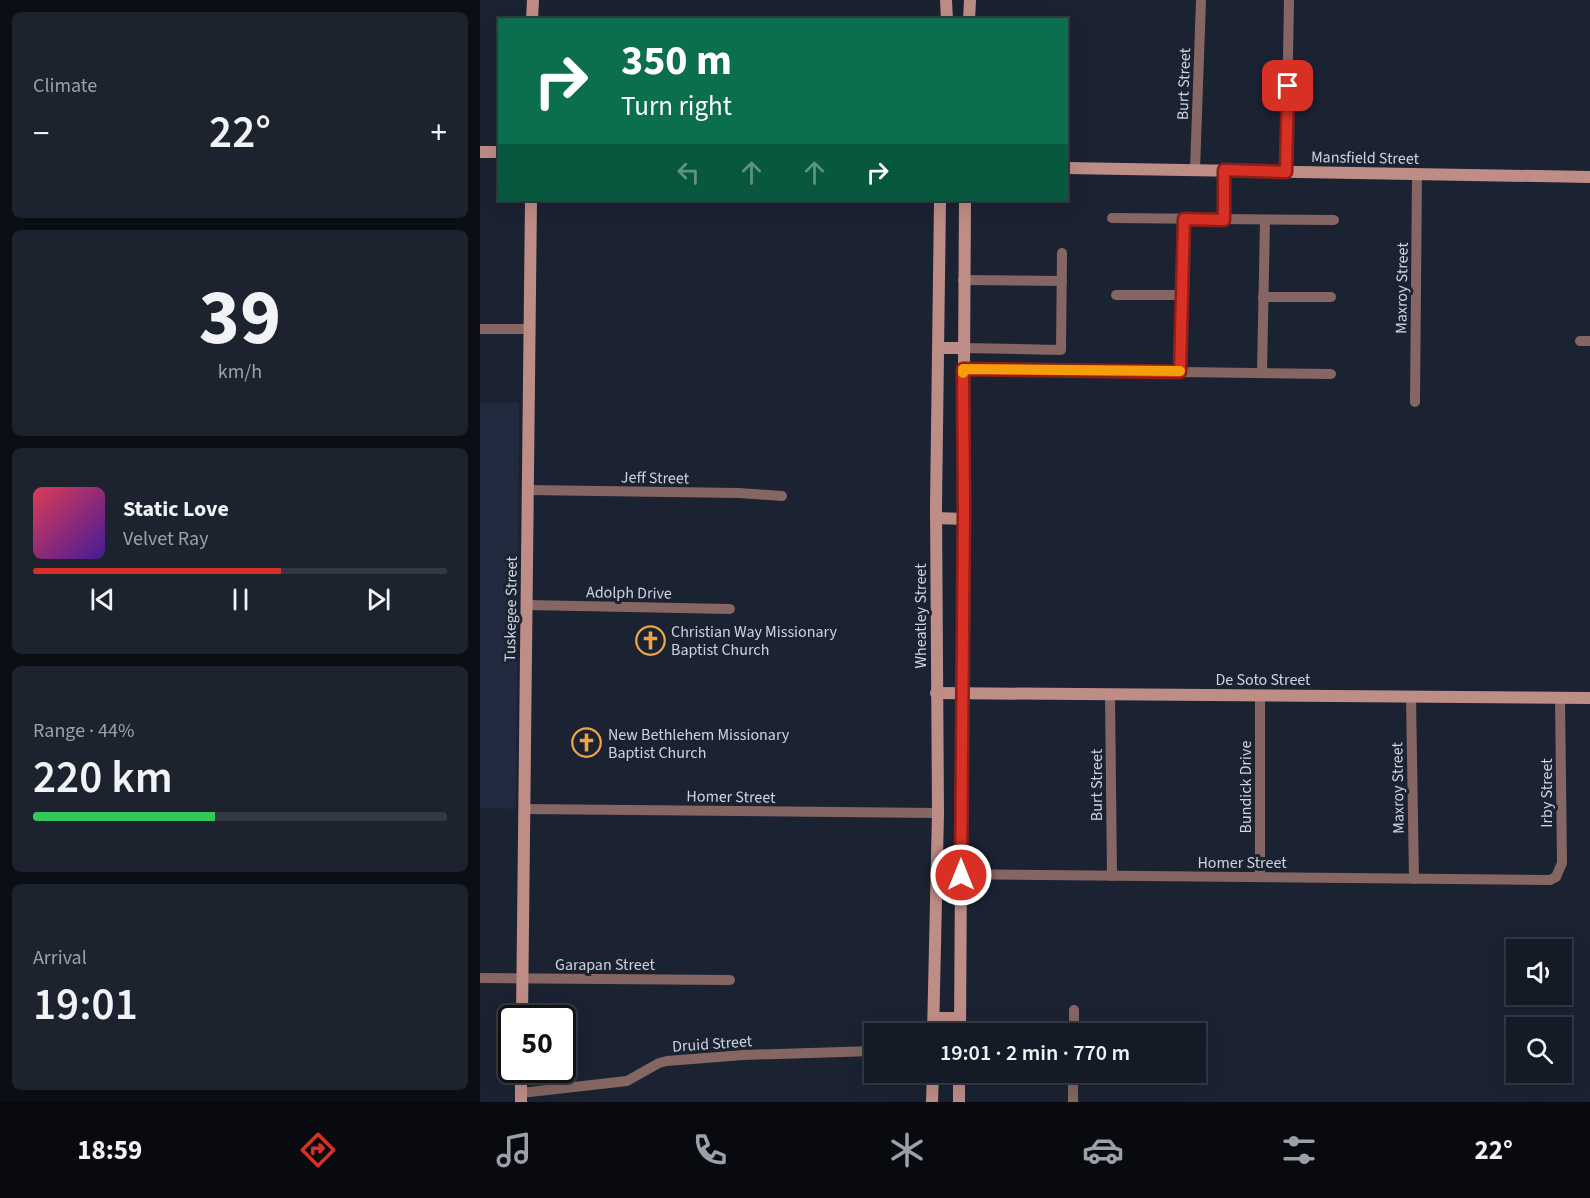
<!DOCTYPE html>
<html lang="en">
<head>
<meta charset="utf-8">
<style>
  :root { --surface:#141a26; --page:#1d232e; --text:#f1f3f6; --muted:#9da1a7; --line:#333843; --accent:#d93025 }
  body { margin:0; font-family:"Source Sans 3",sans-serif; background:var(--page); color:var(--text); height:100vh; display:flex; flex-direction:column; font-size:22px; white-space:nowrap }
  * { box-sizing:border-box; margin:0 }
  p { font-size:20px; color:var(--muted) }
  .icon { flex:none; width:33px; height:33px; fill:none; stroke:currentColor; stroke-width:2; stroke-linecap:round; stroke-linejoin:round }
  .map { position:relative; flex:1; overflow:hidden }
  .panel { display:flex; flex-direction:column; gap:12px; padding:12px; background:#0b0e15; width:480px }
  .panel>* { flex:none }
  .top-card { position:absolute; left:18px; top:18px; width:570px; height:183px; border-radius:0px; box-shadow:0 6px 24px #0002,0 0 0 2px var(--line); background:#0b6e4f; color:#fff; overflow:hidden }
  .tools { position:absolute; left:1026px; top:939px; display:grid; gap:12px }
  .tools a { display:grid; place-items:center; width:66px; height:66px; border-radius:0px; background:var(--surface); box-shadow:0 6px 24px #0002,0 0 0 2px var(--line); font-size:30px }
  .speed { position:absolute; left:18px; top:1005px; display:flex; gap:12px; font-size:30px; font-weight:700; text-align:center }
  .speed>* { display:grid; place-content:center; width:78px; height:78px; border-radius:50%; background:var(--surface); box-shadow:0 6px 24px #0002,0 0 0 2px var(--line); line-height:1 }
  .speed .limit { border:3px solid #111; border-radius:9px; background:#fff; color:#111 }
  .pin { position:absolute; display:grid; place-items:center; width:51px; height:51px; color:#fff; margin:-26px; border-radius:12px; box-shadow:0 3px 9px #0006 }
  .me { position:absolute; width:66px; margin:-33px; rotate:0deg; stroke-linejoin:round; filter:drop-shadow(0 0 4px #0008) }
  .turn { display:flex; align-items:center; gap:21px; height:126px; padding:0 24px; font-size:27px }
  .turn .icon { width:78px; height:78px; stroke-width:2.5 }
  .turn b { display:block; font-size:42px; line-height:51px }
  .lanes { display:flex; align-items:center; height:57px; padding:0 24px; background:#0003; justify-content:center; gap:30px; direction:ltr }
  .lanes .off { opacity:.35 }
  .big { font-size:45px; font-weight:600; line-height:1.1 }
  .panel .card { flex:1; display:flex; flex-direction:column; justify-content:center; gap:9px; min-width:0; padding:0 21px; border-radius:9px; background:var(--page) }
  .panel .dial { align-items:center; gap:0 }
  .dial b { font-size:78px; line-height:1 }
  .song { display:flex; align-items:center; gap:18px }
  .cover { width:72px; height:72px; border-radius:9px; background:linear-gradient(135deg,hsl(350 70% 55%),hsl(260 70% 35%)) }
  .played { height:6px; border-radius:3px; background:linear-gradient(90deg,var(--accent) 60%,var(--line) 60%) }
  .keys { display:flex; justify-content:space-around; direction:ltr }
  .heat { display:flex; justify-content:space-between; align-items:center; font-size:33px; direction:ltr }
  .charge { height:9px; border-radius:4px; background:linear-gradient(90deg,#34c759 44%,var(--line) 0) }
  .trip { position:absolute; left:384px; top:1023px; width:342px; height:60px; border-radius:0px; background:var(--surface); box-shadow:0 6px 24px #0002,0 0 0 2px var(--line); font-weight:600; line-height:60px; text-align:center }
  .tabs { display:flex; height:96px; justify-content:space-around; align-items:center; background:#080a0f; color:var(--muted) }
  .tabs .icon { width:42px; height:42px }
  .tabs .on { color:var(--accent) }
  .tabs b { font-size:27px; color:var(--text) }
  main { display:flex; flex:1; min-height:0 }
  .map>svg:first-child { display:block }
  .built { fill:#222a3f }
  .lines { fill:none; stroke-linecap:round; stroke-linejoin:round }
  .street { stroke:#856662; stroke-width:10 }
  .secondary { stroke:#be8d86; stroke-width:12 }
  .route-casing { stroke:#8d1f18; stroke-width:15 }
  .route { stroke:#d93025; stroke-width:10 }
  .slow { stroke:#f59e0b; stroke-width:10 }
  .labels { text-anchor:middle; stroke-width:6; stroke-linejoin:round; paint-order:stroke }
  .street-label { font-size:16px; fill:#cfd4df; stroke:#1b2232 }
  .poi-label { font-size:16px; fill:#cfd4df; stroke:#1b2232; text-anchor:start }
</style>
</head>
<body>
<main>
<section class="panel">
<div class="card"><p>Climate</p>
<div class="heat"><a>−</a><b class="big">22°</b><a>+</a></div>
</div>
<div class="card dial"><b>39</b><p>km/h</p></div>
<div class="card">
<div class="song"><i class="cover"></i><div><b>Static Love</b><p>Velvet Ray</p></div></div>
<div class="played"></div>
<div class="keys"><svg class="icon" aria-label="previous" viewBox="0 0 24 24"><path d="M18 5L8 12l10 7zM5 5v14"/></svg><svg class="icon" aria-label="pause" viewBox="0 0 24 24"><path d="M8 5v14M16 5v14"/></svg><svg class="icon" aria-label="next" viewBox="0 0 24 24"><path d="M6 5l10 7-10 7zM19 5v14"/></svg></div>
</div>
<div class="card"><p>Range · 44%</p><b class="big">220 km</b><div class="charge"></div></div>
<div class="card"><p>Arrival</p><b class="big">19:01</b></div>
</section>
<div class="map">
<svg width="1110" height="1102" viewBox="0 0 1110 1102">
  <rect width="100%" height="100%" fill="#1b2232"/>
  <!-- built -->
  <path class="built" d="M0,403H39L36,809L0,808Z"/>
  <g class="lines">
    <!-- street -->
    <g class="street">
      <path d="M715,170L721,0"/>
      <path d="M806,172L809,0"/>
      <path d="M632,218L854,220"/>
      <path d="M744,220V170"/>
      <path d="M483,280L582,281"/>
      <path d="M636,295H702"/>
      <path d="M783,297H851"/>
      <path d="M0,329H49"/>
      <path d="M1100,341H1110"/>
      <path d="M483,348L581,350L582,253"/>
      <path d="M483,369L851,374"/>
      <path d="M700,372L704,219"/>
      <path d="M782,373L785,220"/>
      <path d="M935,402L937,174"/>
      <path d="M48,490L259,493L302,496"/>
      <path d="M47,605L250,609"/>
      <path d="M630,694L632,876"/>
      <path d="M780,696V877"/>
      <path d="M931,697L934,879"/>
      <path d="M44,809L458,813"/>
      <path d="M456,874L1070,880L1076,877L1082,863L1080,698"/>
      <path d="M0,978L250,980"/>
      <path d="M594,1034V1010"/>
      <path d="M41,1093L147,1081L179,1063L187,1061L263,1055L394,1051"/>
      <path d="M593,1102V1072"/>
    </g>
    <!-- secondary -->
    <g class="secondary">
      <path d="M466,0L467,20"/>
      <path d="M52,20L53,0"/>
      <path d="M489,20L490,0"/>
      <path d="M0,152H20"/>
      <path d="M586,168L1110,177"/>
      <path d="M459,348H483"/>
      <path d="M456,518L484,519"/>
      <path d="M456,693L1110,698"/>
      <path d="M42,1018L51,200"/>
      <path d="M454,1018H480"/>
      <path d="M453,1034L458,813L456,506L460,200"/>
      <path d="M480,1034L485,200"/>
      <path d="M41,1102V1070"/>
      <path d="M452,1102L453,1072"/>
      <path d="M479,1102V1072"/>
    </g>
  </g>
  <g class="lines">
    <defs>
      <path id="route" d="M481,875L484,507L483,369L700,372L704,219L744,220V170L806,172L808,86"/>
    </defs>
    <!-- route casing -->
    <use href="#route" class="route-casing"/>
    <!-- route -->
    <use href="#route" class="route"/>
    <!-- slow -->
    <path class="slow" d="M483,373V369L700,371"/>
  </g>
  <!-- icons -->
  <defs>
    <symbol id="church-ring" viewBox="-11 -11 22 22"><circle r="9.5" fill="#1b2232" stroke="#f1a540" stroke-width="1.5"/><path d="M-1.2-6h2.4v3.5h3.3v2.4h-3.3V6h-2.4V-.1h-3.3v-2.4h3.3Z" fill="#f1a540"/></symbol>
  </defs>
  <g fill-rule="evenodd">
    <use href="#church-ring" x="154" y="624" width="33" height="33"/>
    <use href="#church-ring" x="90" y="726" width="33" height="33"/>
  </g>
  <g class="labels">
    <!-- street labels -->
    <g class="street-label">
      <text transform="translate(703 84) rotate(-88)" y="6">Burt Street</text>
      <text transform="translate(885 157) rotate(1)" y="6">Mansfield Street</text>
      <text transform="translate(921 288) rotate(-89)" y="6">Maxroy Street</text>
      <text transform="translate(175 477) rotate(1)" y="6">Jeff Street</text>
      <text transform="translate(149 592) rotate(1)" y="6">Adolph Drive</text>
      <text transform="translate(30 609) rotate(-89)" y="6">Tuskegee Street</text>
      <text transform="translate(440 616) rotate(-90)" y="6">Wheatley Street</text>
      <text x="783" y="685">De Soto Street</text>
      <text transform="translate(616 785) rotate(-90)" y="6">Burt Street</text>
      <text transform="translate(765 787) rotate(-90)" y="6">Bundick Drive</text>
      <text transform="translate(917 788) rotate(-91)" y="6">Maxroy Street</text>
      <text transform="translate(1066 793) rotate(-90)" y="6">Irby Street</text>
      <text transform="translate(251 796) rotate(1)" y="6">Homer Street</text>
      <text x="762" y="868">Homer Street</text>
      <text x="125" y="970">Garapan Street</text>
      <text transform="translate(232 1043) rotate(-4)" y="6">Druid Street</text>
    </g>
    <!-- poi labels -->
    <g class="poi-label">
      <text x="191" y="637">Christian Way Missionary<tspan x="191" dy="18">Baptist Church</tspan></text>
      <text x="128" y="740">New Bethlehem Missionary<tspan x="128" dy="18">Baptist Church</tspan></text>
    </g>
  </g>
</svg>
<div class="tools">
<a><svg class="icon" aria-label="sound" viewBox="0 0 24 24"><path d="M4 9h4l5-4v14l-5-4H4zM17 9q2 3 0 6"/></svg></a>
<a><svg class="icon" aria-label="search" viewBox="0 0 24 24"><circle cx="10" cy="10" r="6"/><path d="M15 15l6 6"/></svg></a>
</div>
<div class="speed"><div class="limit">50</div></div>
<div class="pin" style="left:808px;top:86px;background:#d93025"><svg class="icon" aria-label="arrive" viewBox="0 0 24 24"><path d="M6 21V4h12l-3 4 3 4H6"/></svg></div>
<svg class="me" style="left:481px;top:875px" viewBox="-20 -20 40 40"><circle r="17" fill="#d93025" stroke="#fff" stroke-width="3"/><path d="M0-11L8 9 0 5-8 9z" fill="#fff"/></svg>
<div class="trip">19:01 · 2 min · 770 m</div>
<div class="top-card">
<div class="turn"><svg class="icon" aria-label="right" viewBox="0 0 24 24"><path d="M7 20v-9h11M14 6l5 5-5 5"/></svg><div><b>350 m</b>Turn right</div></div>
<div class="lanes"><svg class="icon off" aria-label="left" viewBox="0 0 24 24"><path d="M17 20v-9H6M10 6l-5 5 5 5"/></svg><svg class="icon off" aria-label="ahead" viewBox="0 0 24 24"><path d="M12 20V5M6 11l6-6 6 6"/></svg><svg class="icon off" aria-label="ahead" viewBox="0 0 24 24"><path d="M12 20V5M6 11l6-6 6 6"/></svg><svg class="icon" aria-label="right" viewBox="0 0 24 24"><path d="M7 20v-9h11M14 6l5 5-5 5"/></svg></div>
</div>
</div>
</main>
<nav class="tabs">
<b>18:59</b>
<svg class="icon on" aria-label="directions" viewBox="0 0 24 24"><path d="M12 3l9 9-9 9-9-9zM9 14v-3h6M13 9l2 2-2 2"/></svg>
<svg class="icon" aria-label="music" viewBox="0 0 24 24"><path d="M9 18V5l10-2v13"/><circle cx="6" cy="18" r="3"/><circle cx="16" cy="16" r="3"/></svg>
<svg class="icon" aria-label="phone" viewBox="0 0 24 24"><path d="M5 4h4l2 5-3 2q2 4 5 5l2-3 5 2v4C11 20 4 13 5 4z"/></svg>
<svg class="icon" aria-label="climate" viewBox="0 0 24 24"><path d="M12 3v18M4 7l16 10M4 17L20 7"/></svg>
<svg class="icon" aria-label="car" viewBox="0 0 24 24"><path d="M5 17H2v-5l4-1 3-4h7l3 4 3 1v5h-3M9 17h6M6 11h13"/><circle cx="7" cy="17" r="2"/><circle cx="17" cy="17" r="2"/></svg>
<svg class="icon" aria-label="filters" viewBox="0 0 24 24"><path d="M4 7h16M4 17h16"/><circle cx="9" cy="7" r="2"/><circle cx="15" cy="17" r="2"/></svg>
<b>22°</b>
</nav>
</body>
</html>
